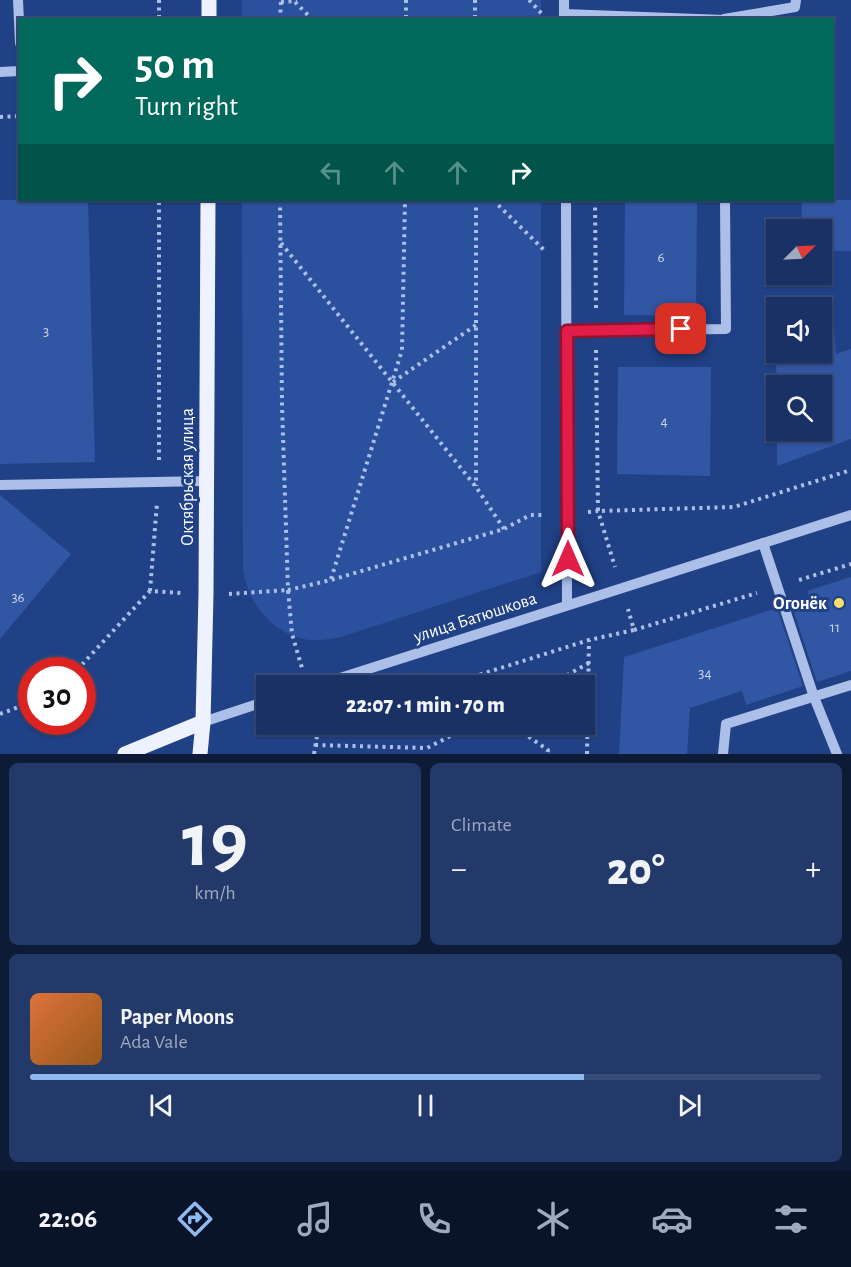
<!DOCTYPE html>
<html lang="en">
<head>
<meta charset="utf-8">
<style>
  :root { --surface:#193164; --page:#22396a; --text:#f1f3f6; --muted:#9fa9bf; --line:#374c78; --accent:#90b9f0 }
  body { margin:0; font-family:"Alegreya Sans",sans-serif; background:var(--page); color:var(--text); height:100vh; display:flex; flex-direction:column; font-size:22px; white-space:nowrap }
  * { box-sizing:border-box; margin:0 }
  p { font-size:20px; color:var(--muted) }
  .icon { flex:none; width:33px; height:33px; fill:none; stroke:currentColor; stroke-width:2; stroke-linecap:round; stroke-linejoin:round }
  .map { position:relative; height:754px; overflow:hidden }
  .details { display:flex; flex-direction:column; gap:9px; padding:9px; background:#0e1b37; flex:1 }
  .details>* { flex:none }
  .hud { position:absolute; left:18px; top:18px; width:816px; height:183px; border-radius:0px; box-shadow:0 2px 4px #0004,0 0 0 2px var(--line); background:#00695c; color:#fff; overflow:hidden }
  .needle { width:39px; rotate:66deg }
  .controls { position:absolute; left:766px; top:219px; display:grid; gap:12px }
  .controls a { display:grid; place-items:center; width:66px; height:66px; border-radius:0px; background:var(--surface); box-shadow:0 2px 4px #0004,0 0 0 2px var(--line); font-size:30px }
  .speed { position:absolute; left:18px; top:657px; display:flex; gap:12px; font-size:30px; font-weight:700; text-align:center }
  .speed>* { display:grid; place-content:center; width:78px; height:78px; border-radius:50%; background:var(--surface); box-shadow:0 2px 4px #0004,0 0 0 2px var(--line); line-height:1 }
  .speed .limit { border:9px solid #d22; background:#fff; color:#111 }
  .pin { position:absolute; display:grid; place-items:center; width:51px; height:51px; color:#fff; margin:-26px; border-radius:12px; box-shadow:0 3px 9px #0006 }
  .me { position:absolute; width:66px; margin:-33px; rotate:0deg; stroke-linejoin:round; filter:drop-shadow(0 0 4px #0008) }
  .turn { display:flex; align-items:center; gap:21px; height:126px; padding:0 18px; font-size:27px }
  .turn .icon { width:78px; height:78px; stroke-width:2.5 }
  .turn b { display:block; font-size:42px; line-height:51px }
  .lanes { display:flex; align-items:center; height:57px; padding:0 18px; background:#0003; justify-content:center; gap:30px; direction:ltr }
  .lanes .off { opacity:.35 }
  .big { font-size:45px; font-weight:800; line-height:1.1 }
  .details .widget { flex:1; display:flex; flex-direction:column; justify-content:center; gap:9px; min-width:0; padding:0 21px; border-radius:9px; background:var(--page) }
  .details .dial { align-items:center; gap:0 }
  .dial b { font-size:78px; line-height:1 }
  .song { display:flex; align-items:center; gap:18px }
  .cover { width:72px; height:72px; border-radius:9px; background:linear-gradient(135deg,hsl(20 70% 55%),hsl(30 70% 35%)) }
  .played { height:6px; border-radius:3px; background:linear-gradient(90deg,var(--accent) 70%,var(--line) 70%) }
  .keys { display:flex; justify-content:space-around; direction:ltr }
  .heat { display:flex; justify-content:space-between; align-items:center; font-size:33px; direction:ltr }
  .details .tiles { flex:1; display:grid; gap:9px; grid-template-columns:1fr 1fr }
  .widget:last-child { grid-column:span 2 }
  .trip { position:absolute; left:256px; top:675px; width:339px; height:60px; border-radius:0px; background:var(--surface); box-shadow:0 2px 4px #0004,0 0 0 2px var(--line); font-weight:800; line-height:60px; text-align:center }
  .dock { display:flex; height:96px; justify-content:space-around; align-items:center; background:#0a1428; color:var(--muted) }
  .dock .icon { width:42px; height:42px }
  .dock .selected { color:var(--accent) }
  .dock b { font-size:27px; color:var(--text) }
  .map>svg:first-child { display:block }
  .green { fill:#2b509e }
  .building { fill:#3156a3; fill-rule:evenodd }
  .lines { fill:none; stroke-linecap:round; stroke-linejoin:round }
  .path { stroke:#abbfe9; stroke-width:4; stroke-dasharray:3 4.5; stroke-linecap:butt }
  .minor { stroke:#abbfe9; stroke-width:10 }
  .major { stroke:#eef2fe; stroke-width:15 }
  .route-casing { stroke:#92132f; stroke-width:15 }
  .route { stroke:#e11d48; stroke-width:10 }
  .poi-dot { fill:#f6df6c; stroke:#214186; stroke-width:2 }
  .labels { text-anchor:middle; stroke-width:6; stroke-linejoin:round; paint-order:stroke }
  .number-label { font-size:15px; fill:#ccd5e8 }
  .street-label { font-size:18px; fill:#fff; stroke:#214186 }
  .poi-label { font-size:18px; font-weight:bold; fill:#fff; stroke:#214186; text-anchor:end }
</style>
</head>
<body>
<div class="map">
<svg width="851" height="754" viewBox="0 0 851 754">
  <rect width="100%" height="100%" fill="#214186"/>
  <!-- green -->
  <g class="green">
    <rect x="242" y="0" width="299" height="19"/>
    <path d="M242,200H541V572L341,637C330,639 320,641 309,640C274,635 248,604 243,570Z"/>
  </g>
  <!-- building -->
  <g class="building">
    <path d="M0,200H88L95,462L0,464Z"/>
    <path d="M625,200H697L696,316L624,315Z"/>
    <path d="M802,200H851V251H822V230H801Z"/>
    <path d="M800,305L832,306L836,354L851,349V439L777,466L776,337L777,352H822V308H800ZM777,386H822V430H777Z"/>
    <path d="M618,367H711L710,476L617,474Z"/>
    <path d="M0,495L71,554L0,639Z"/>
    <path d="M851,577V671L817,682L791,603L809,597L807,591Z"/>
    <path d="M777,608L803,686L746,705L742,691L690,708L687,754H619L624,657Z"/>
  </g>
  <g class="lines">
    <!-- path -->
    <g class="path">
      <path d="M159,0V20"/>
      <path d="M406,0V20"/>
      <path d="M475,0V20"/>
      <path d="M529,0L543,15"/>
      <path d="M281,2L297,1"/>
      <path d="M295,2L313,20"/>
      <path d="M280,20L281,0"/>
      <path d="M0,117L20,116"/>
      <path d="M280,200L282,405L288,590L331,580L504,529L530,515H545"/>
      <path d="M476,200V486"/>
      <path d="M493,200L544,250"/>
      <path d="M595,200L596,310"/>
      <path d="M281,243L476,487L504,529"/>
      <path d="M596,350L598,511L734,507L851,470"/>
      <path d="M393,382L476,325"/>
      <path d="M159,460V200"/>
      <path d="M588,512L598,511L615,567"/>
      <path d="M331,579L402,350L405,200"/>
      <path d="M799,580L851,564"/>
      <path d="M150,591L157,503"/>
      <path d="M229,594L288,590L292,634L302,668"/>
      <path d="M634,630L757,593"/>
      <path d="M77,670L150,591L182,593"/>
      <path d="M444,686L589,640L634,630L628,609"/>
      <path d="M547,686L589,663"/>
      <path d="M0,714L32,702"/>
      <path d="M510,724L548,750L547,754"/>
      <path d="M315,745L427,748L474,724"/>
      <path d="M314,754L319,724"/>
      <path d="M587,754L589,640"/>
    </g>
    <!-- minor -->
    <g class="minor">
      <path d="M18,0L20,43"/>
      <path d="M564,0V19"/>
      <path d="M564,14L724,20"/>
      <path d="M724,19L795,7L796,0"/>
      <path d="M0,72L20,71"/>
      <path d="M566,200L567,605"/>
      <path d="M567,331L726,329L725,200"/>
      <path d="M0,485L206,481"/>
      <path d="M763,543L814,697L837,754"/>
      <path d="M315,686L851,515"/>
      <path d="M203,722L267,701"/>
      <path d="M723,754L726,724L851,685"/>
    </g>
    <!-- major -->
    <g class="major">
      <path d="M209,20V0"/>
      <path d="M125,754L203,722"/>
      <path d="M200,754L203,722L206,594L208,200"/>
    </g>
  </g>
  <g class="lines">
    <defs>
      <path id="route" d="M568,559L567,331L681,329"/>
    </defs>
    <!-- route casing -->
    <use href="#route" class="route-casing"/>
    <!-- route -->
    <use href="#route" class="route"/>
  </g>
  <!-- markers -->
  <circle class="poi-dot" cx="839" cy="603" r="6"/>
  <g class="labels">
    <!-- number labels -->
    <g class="number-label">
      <text x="661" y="262">6</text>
      <text x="46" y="336">3</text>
      <text x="664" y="426">4</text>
      <text x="18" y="602">36</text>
      <text x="835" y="632">11</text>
      <text x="705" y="678">34</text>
    </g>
    <!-- street labels -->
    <g class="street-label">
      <text transform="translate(187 477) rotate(-90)" y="6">Октябрьская улица</text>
      <text transform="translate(475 617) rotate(-18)" y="6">улица Батюшкова</text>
    </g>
    <!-- poi labels -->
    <g class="poi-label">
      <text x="827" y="609">Огонёк</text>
    </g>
  </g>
</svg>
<div class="controls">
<a><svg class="needle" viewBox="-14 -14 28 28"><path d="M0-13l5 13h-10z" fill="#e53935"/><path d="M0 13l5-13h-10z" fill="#9fa9bf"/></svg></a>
<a><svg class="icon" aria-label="sound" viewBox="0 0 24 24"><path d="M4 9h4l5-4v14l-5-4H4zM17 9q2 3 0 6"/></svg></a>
<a><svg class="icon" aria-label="search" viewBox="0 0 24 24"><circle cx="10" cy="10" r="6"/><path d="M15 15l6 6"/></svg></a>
</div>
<div class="speed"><div class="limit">30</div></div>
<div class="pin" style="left:681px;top:329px;background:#d93025"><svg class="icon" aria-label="arrive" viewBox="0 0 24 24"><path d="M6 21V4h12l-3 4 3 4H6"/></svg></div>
<svg class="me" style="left:568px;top:559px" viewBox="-20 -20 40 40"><path d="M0-17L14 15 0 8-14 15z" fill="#e11d48" stroke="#fff" stroke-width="4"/></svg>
<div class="trip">22:07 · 1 min · 70 m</div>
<div class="hud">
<div class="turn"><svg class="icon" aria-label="right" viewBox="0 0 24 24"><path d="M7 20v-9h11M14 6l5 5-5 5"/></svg><div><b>50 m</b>Turn right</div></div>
<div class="lanes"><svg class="icon off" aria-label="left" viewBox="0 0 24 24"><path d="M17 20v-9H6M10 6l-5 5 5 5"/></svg><svg class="icon off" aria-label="ahead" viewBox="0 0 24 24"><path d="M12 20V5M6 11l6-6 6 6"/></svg><svg class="icon off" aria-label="ahead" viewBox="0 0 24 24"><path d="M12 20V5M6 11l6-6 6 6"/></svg><svg class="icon" aria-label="right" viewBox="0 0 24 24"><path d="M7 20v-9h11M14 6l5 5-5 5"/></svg></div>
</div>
</div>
<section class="details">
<div class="tiles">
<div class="widget dial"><b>19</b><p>km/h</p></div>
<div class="widget"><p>Climate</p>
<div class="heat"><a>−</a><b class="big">20°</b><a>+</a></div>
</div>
<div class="widget">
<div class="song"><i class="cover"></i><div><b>Paper Moons</b><p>Ada Vale</p></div></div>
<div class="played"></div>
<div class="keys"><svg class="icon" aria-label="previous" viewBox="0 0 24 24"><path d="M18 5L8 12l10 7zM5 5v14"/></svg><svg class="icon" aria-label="pause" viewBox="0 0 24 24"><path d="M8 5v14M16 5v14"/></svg><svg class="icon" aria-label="next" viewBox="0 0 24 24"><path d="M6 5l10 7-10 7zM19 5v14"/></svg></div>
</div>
</div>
</section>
<nav class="dock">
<b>22:06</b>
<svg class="icon selected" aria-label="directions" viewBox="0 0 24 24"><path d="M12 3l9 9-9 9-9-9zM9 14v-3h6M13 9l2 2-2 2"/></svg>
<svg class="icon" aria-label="music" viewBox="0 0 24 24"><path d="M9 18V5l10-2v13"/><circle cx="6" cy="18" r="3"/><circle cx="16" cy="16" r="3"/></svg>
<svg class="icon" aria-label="phone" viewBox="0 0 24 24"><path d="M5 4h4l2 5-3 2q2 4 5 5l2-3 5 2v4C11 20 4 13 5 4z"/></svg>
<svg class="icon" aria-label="climate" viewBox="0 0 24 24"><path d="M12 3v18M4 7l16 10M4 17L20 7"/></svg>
<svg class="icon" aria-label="car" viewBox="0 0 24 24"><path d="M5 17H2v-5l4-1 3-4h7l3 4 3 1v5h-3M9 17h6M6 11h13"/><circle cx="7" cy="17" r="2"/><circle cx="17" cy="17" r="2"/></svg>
<svg class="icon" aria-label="filters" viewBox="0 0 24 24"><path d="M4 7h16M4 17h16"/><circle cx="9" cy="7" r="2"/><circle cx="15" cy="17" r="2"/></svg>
</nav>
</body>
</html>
